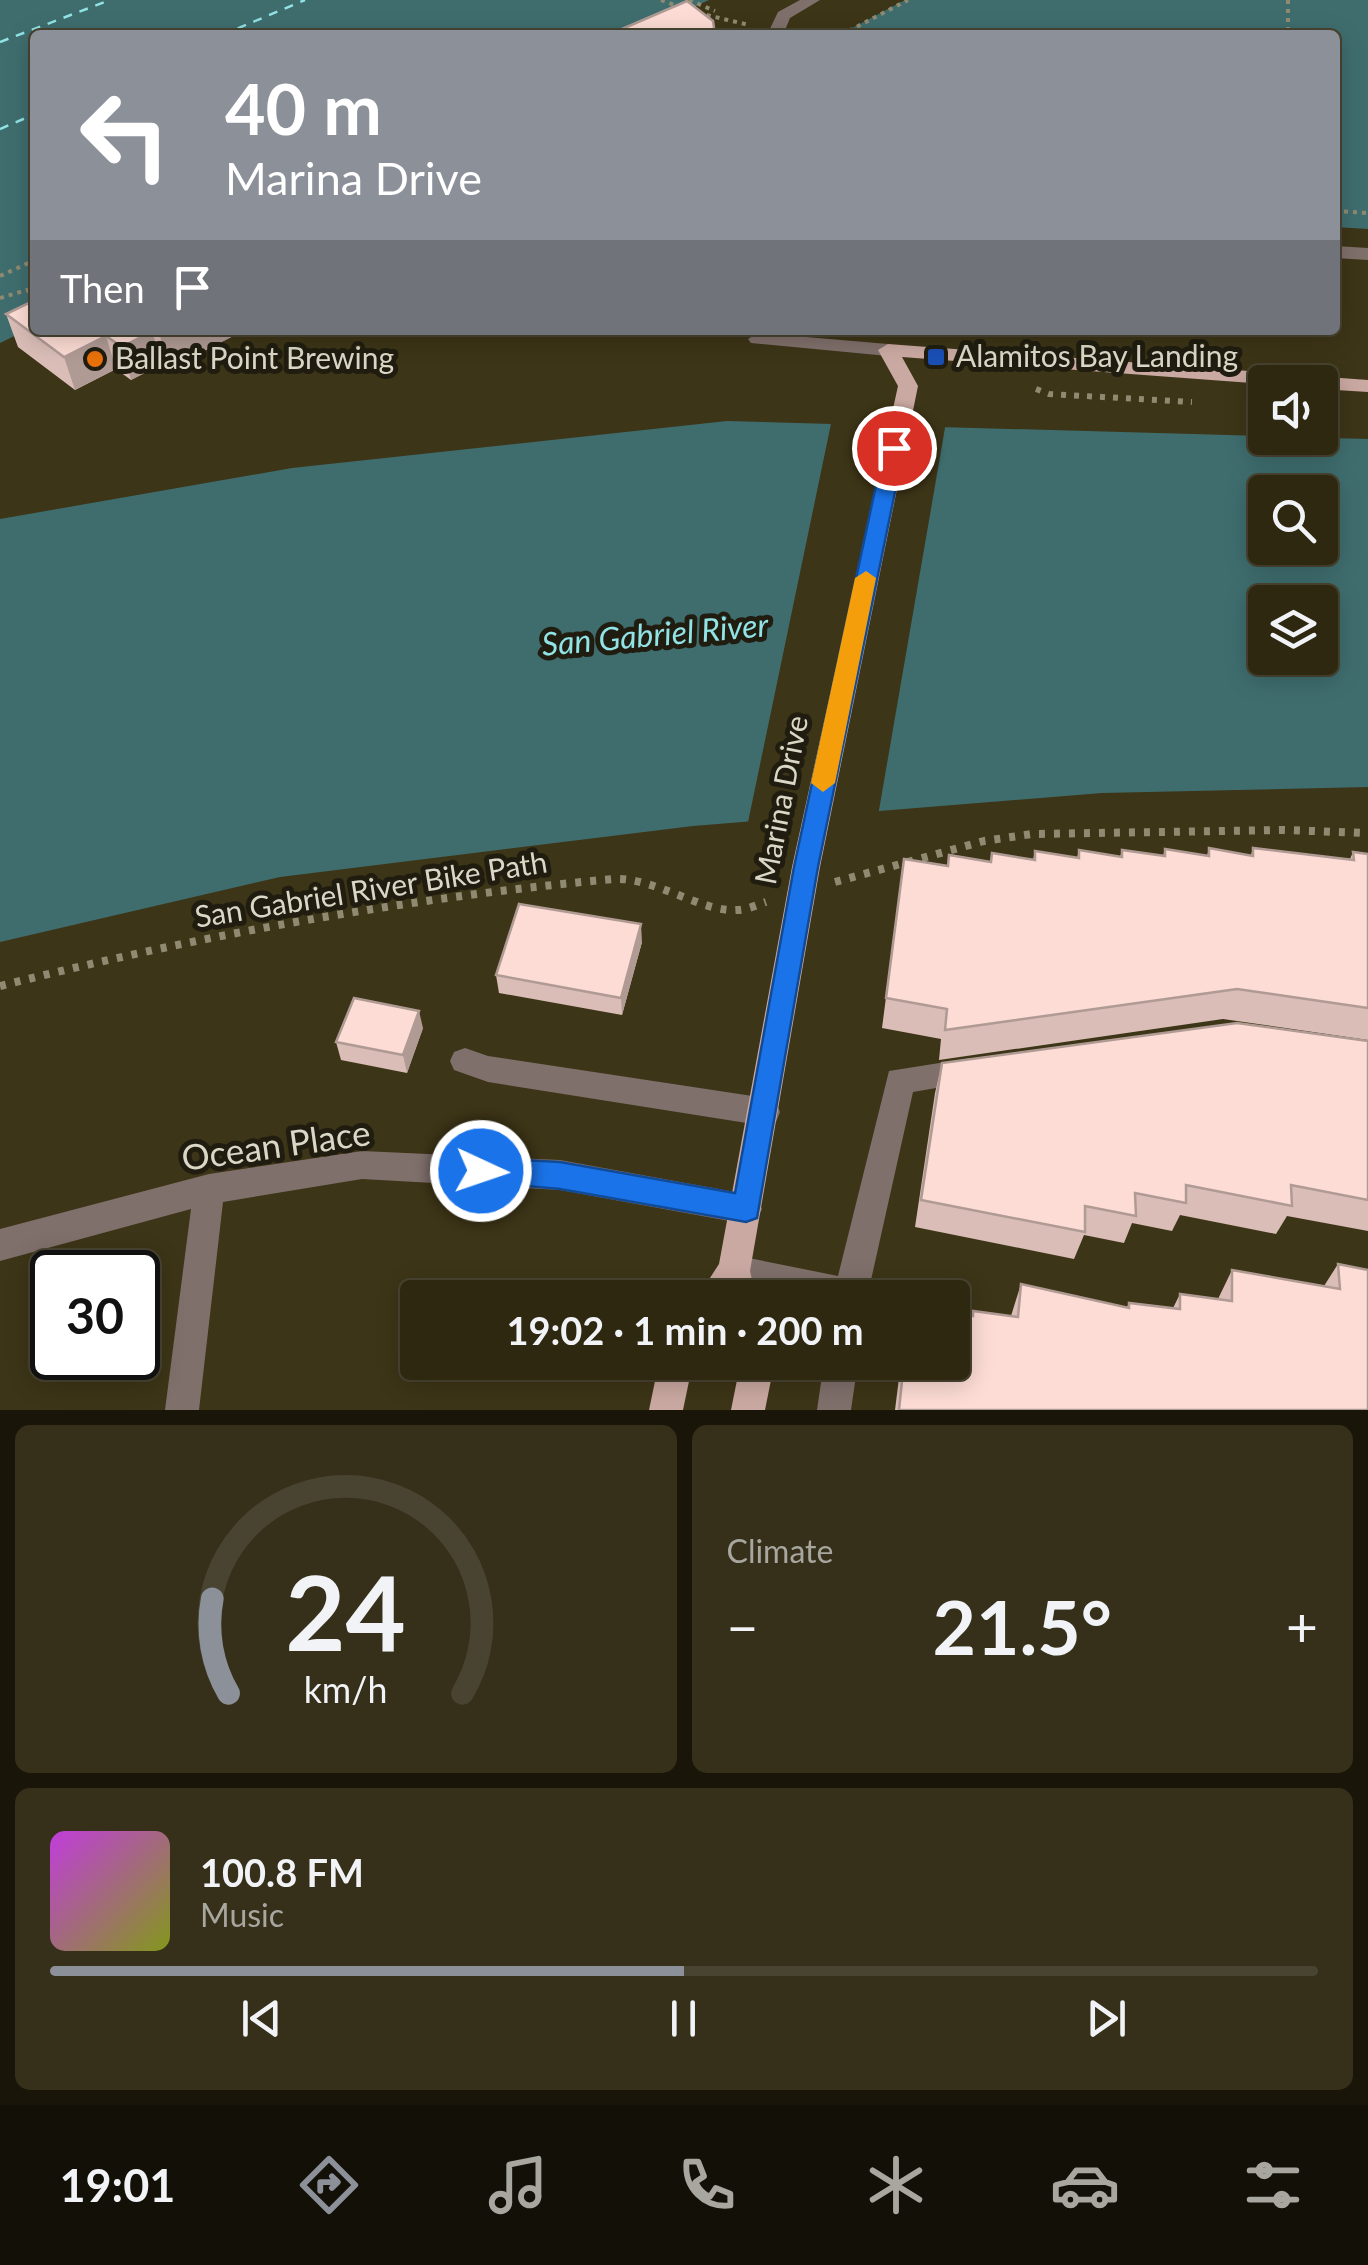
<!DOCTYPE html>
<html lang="en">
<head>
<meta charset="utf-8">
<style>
  :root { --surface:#2e2811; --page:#36301a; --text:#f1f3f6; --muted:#a7a69f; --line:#494431; --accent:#8c9099 }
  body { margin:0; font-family:Lato,sans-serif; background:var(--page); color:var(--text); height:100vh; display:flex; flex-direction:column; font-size:38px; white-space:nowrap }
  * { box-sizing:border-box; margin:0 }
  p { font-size:32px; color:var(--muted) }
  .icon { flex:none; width:55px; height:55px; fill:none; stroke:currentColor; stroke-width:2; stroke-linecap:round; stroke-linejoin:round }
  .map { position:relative; height:1410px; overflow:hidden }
  .side { display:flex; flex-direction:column; gap:15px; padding:15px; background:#191609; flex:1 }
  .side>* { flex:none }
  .top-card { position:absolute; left:30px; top:30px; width:1310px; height:305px; border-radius:10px; box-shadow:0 5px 25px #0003,0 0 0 2px var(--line); background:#8c9099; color:#fff; overflow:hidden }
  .controls { position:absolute; left:1248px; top:365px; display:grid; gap:20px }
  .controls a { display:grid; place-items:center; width:90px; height:90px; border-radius:10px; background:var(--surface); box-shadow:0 5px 25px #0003,0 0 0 2px var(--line); font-size:50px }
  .speed { position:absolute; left:30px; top:1250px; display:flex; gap:20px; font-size:50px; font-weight:700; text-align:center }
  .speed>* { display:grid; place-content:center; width:130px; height:130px; border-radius:50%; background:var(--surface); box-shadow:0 5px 25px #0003,0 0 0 2px var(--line); line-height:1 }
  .speed .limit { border:5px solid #111; border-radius:15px; background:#fff; color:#111 }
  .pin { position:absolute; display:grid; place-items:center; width:85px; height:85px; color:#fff; margin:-42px; border:5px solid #fff; border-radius:50%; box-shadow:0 2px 10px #0007 }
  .me { position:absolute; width:110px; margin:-55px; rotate:93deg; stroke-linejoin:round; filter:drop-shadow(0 0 8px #0008) }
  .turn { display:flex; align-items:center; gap:35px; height:210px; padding:0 30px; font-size:45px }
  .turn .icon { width:130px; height:130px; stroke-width:2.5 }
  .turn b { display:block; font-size:70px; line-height:85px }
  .then { display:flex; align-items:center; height:95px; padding:0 30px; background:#0003; gap:20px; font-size:38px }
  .big { font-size:75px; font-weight:700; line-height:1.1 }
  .side .widget { flex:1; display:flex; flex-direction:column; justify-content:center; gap:15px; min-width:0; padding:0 35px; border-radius:15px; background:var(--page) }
  .side .dial { align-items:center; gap:0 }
  .dial svg { height:260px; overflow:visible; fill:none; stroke:var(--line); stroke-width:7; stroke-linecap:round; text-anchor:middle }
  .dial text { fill:var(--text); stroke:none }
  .song { display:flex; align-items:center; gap:30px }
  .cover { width:120px; height:120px; border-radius:15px; background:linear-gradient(135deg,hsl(290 70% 55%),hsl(70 70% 35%)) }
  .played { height:10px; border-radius:5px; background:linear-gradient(90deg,var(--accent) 50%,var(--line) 50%) }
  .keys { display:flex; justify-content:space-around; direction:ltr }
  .heat { display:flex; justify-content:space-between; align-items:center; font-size:55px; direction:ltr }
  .side .tiles { flex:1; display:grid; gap:15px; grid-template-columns:1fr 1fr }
  .widget:last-child { grid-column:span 2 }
  .trip { position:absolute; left:400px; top:1280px; width:570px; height:100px; border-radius:10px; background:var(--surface); box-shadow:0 5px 25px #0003,0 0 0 2px var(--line); font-weight:700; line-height:100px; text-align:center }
  .menu { display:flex; height:160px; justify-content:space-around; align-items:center; background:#121007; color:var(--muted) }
  .menu .icon { width:70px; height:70px }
  .menu .current { color:var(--accent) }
  .menu b { font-size:45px; color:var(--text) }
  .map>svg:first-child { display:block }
  .water { fill:#3f6d6e; fill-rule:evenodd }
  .pier { fill:#3d3517 }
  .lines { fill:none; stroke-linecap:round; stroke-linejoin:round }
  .ferry { stroke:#91e3e6; stroke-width:2.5; stroke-dasharray:9 8; stroke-linecap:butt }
  .path-far2 { stroke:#908a72; stroke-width:4; stroke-dasharray:4 5; stroke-linecap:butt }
  .path-far1 { stroke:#908a72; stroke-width:6; stroke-dasharray:5 8; stroke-linecap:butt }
  .path { stroke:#908a72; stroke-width:8; stroke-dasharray:6 9; stroke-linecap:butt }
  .minor { fill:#80706c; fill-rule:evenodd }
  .major { fill:#caa9a2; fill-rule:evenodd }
  .wall { fill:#d9bdb6 }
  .shaded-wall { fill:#b09a94 }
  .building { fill:#fcdcd4; stroke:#b09a94; stroke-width:2.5 }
  .route { fill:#1a73e8; stroke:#114b97; stroke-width:2.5 }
  .slow { fill:#f59e0b }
  .transit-dot { fill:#1a4fb4; stroke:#201d10; stroke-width:4 }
  .food-dot { fill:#e8710a; stroke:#201d10; stroke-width:4 }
  .labels { text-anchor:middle; stroke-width:10; stroke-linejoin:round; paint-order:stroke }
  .poi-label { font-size:30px; fill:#dbd7c6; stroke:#201d10; text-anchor:start }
  .street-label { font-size:30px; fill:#dbd7c6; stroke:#201d10 }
  .water-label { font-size:32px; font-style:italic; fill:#91e3e6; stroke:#201d10 }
  .near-street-label { font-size:35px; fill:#dbd7c6; stroke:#201d10 }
</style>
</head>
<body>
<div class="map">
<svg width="1368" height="1410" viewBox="0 0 1368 1410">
  <rect width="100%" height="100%" fill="#3d3517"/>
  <!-- water -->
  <g class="water">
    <path d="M0,0H709L633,35H35V326L0,343Z"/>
    <path d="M905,0H1368V229L1335,227V35H839Z"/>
    <path d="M727,421L1368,439V787L1102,793L693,826L280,877L0,942V519L292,468ZM1265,492H1320V548H1265ZM1265,602H1320V658H1265Z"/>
  </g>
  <!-- pier -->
  <path class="pier" d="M832,419L946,422L878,816L747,827Z"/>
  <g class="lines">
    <!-- ferry -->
    <g class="ferry">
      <path d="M222,35L305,0"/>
      <path d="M0,42L110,0"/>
      <path d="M0,129L35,114"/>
    </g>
    <!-- path-far2 -->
    <g class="path-far2">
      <path d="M661,0L682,8"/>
      <path d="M689,0L715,11"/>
      <path d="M1288,0V35"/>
      <path d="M698,13L749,25"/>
      <path d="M535,35L548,29"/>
      <path d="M841,35L908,0"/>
      <path d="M1335,211L1368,213"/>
      <path d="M0,276L35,260"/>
      <path d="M0,298L27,290L35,297"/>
    </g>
    <!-- path-far1 -->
    <path class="path-far1" d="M1036,389L1049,394L1192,402"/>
    <!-- path -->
    <g class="path">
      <path d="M835,882L984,841L1032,834L1284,830L1368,833"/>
      <path d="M0,986C202,935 405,898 613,879C651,876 704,913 737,910C746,910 757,905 766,902"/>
    </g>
    <!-- minor -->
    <g class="minor">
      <path d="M800,0H820L790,18L783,35H767L778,12Z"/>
      <path d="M1335,246L1368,248V260L1335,258Z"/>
      <path d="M758,333L888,344L898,350L888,356L751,343L748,339Z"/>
      <path d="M465,1048L488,1056L765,1098L776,1102L780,1112L776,1122L765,1126L488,1082L454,1070L450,1061L454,1052Z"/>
      <path d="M971,1058L982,1062L986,1071L982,1080L913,1092L867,1298H785L722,1282L718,1271L722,1260L734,1255L838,1276L889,1071Z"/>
      <path d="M362,1151L560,1160L746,1194L757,1198L762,1209L757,1220L746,1224L560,1190L362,1179L223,1202L199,1410H165L191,1209L0,1261V1229L209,1174Z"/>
      <path d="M824,1362H858L851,1410H817Z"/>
    </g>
    <!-- major -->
    <g class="major">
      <path d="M888,344L1368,380V392L1320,389V382L1265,384L902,357L918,386L820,867L750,1271L756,1298H697L719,1264L792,867L898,386L878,350Z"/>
      <path d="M659,1362H693L683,1410H649Z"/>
      <path d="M733,1362H767L771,1380L765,1410H731L737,1380Z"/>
    </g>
  </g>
  <!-- wall -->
  <g class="wall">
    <path d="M6,314L243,331L169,369L162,364L131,380L116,369L75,390L18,347Z"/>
    <path d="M1209,848L1251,855L1253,848L1350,859L1353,852L1368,854V1040L1223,1019L939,1060L941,1039L882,1028L904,859L947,866L990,862L992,853L1033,860L1035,851L1077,858L1079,850L1120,857L1122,850L1163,856L1165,849L1207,856Z"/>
    <path d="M642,942L622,1015L499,993L496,975Z"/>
    <path d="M423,1028L407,1073L341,1060L336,1042Z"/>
    <path d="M1368,1041V1231L1287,1216L1276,1234L1180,1215L1172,1231L1132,1223L1124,1243L1084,1235L1074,1259L915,1227L935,1093L942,1063Z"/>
    <path d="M1338,1264L1368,1410H895L901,1362H952L973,1311L1011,1316L1021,1284L1127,1307L1129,1303L1173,1308L1180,1294L1218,1299L1232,1270L1324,1286Z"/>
  </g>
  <!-- shaded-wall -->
  <g class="shaded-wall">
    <path d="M172,330H242L243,331L169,369L160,336Z"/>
    <path d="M152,331L162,364L131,380L122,347Z"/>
    <path d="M106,336L116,369L75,390L64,357Z"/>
    <path d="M641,924L642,942L622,1015L621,998Z"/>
    <path d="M419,1011L423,1028L407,1073L403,1055Z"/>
  </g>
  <!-- building -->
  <g class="building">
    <path d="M687,1L713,21L715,35H608Z"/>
    <path d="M35,300V330H172L160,336L152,331L122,347L106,336L64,357L6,314Z"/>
    <path d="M1209,848L1253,856V848L1354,860L1353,852L1368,854V1008L1237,989L945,1030L947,1009L886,998L904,859L948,866L949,855L991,862L992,853L1035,860V851L1079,858V850L1122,857V850L1165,856V849L1209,856Z"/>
    <path d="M519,904L641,924L621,998L496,975Z"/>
    <path d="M354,998L419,1011L403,1055L336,1042Z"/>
    <path d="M1237,1023L1368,1041V1200L1291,1185L1292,1206L1186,1185V1203L1135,1193L1136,1216L1085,1206V1232L921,1200L942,1063Z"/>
    <path d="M1338,1264L1368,1270V1410H899L904,1362H952V1312L973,1316V1311L1018,1317L1021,1284L1129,1308V1303L1180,1309V1294L1232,1301V1270L1340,1289Z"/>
  </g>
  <!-- route -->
  <path class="route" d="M894,441L904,448L818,867L757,1218L746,1222L560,1189L471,1181L467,1171L471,1162L481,1158L560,1162L735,1193L794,867L884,448Z"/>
  <!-- slow -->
  <path class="slow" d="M866,571L876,578L835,783L823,792L811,783L855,578Z"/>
  <!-- markers -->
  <rect class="transit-dot" x="926" y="347" width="20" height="20" rx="5"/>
  <circle class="food-dot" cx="95" cy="359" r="10"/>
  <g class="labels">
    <!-- poi labels -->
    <g class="poi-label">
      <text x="956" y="367">Alamitos Bay Landing</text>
      <text x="115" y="369">Ballast Point Brewing</text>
    </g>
    <!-- street labels -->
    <g class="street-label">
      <text transform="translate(782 800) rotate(-79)" y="10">Marina Drive</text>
      <text transform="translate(371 890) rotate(-9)" y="10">San Gabriel River Bike Path</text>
    </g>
    <!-- water labels -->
    <g class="water-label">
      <text transform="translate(655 635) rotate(-5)" y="11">San Gabriel River</text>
    </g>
    <!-- near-street labels -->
    <g class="near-street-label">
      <text transform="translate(276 1146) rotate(-8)" y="12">Ocean Place</text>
    </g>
  </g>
</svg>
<div class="controls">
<a><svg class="icon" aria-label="sound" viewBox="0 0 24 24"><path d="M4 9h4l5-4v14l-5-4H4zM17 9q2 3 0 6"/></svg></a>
<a><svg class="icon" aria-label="search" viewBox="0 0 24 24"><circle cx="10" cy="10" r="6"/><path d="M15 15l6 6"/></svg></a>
<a><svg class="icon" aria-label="layers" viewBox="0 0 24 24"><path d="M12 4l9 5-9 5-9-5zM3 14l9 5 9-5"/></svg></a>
</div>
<div class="speed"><div class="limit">30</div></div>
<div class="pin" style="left:894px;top:448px;background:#d93025"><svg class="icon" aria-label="arrive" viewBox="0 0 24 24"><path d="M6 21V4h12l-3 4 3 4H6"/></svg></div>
<svg class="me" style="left:481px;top:1171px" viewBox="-20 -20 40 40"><circle r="17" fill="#1a73e8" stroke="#fff" stroke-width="3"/><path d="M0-11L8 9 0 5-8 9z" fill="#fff"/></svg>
<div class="trip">19:02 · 1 min · 200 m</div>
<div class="top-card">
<div class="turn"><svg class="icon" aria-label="left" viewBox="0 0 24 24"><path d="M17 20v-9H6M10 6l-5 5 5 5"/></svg><div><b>40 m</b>Marina Drive</div></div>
<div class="then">Then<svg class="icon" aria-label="arrive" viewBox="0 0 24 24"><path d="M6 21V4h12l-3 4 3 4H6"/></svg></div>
</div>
</div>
<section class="side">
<div class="tiles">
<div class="widget dial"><svg viewBox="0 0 100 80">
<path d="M14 69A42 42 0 1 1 86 69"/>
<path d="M14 69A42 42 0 0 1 9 40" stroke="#8c9099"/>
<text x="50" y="56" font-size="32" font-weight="700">24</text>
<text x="50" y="72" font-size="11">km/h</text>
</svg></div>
<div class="widget"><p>Climate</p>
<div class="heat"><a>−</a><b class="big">21.5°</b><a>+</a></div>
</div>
<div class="widget">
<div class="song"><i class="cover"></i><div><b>100.8 FM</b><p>Music</p></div></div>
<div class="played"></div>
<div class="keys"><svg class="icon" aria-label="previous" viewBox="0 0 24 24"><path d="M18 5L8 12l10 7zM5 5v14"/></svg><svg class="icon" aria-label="pause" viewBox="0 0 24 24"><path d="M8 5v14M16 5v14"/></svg><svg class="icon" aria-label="next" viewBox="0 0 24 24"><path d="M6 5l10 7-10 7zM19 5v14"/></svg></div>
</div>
</div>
</section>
<nav class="menu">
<b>19:01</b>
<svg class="icon current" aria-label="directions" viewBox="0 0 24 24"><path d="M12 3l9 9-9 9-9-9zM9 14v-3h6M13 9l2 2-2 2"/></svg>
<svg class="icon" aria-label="music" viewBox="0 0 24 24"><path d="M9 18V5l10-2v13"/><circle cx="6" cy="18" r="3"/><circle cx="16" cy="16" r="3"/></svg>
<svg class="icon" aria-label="phone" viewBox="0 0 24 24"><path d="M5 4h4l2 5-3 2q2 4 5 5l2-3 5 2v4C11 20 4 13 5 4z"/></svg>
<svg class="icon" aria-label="climate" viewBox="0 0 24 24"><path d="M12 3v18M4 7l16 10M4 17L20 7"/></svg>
<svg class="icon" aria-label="car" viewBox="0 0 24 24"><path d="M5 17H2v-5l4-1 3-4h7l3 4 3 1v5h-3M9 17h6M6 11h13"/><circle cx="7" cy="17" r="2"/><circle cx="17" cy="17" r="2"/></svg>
<svg class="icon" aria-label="filters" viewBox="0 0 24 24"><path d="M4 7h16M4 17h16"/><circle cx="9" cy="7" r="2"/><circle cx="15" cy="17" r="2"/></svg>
</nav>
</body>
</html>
